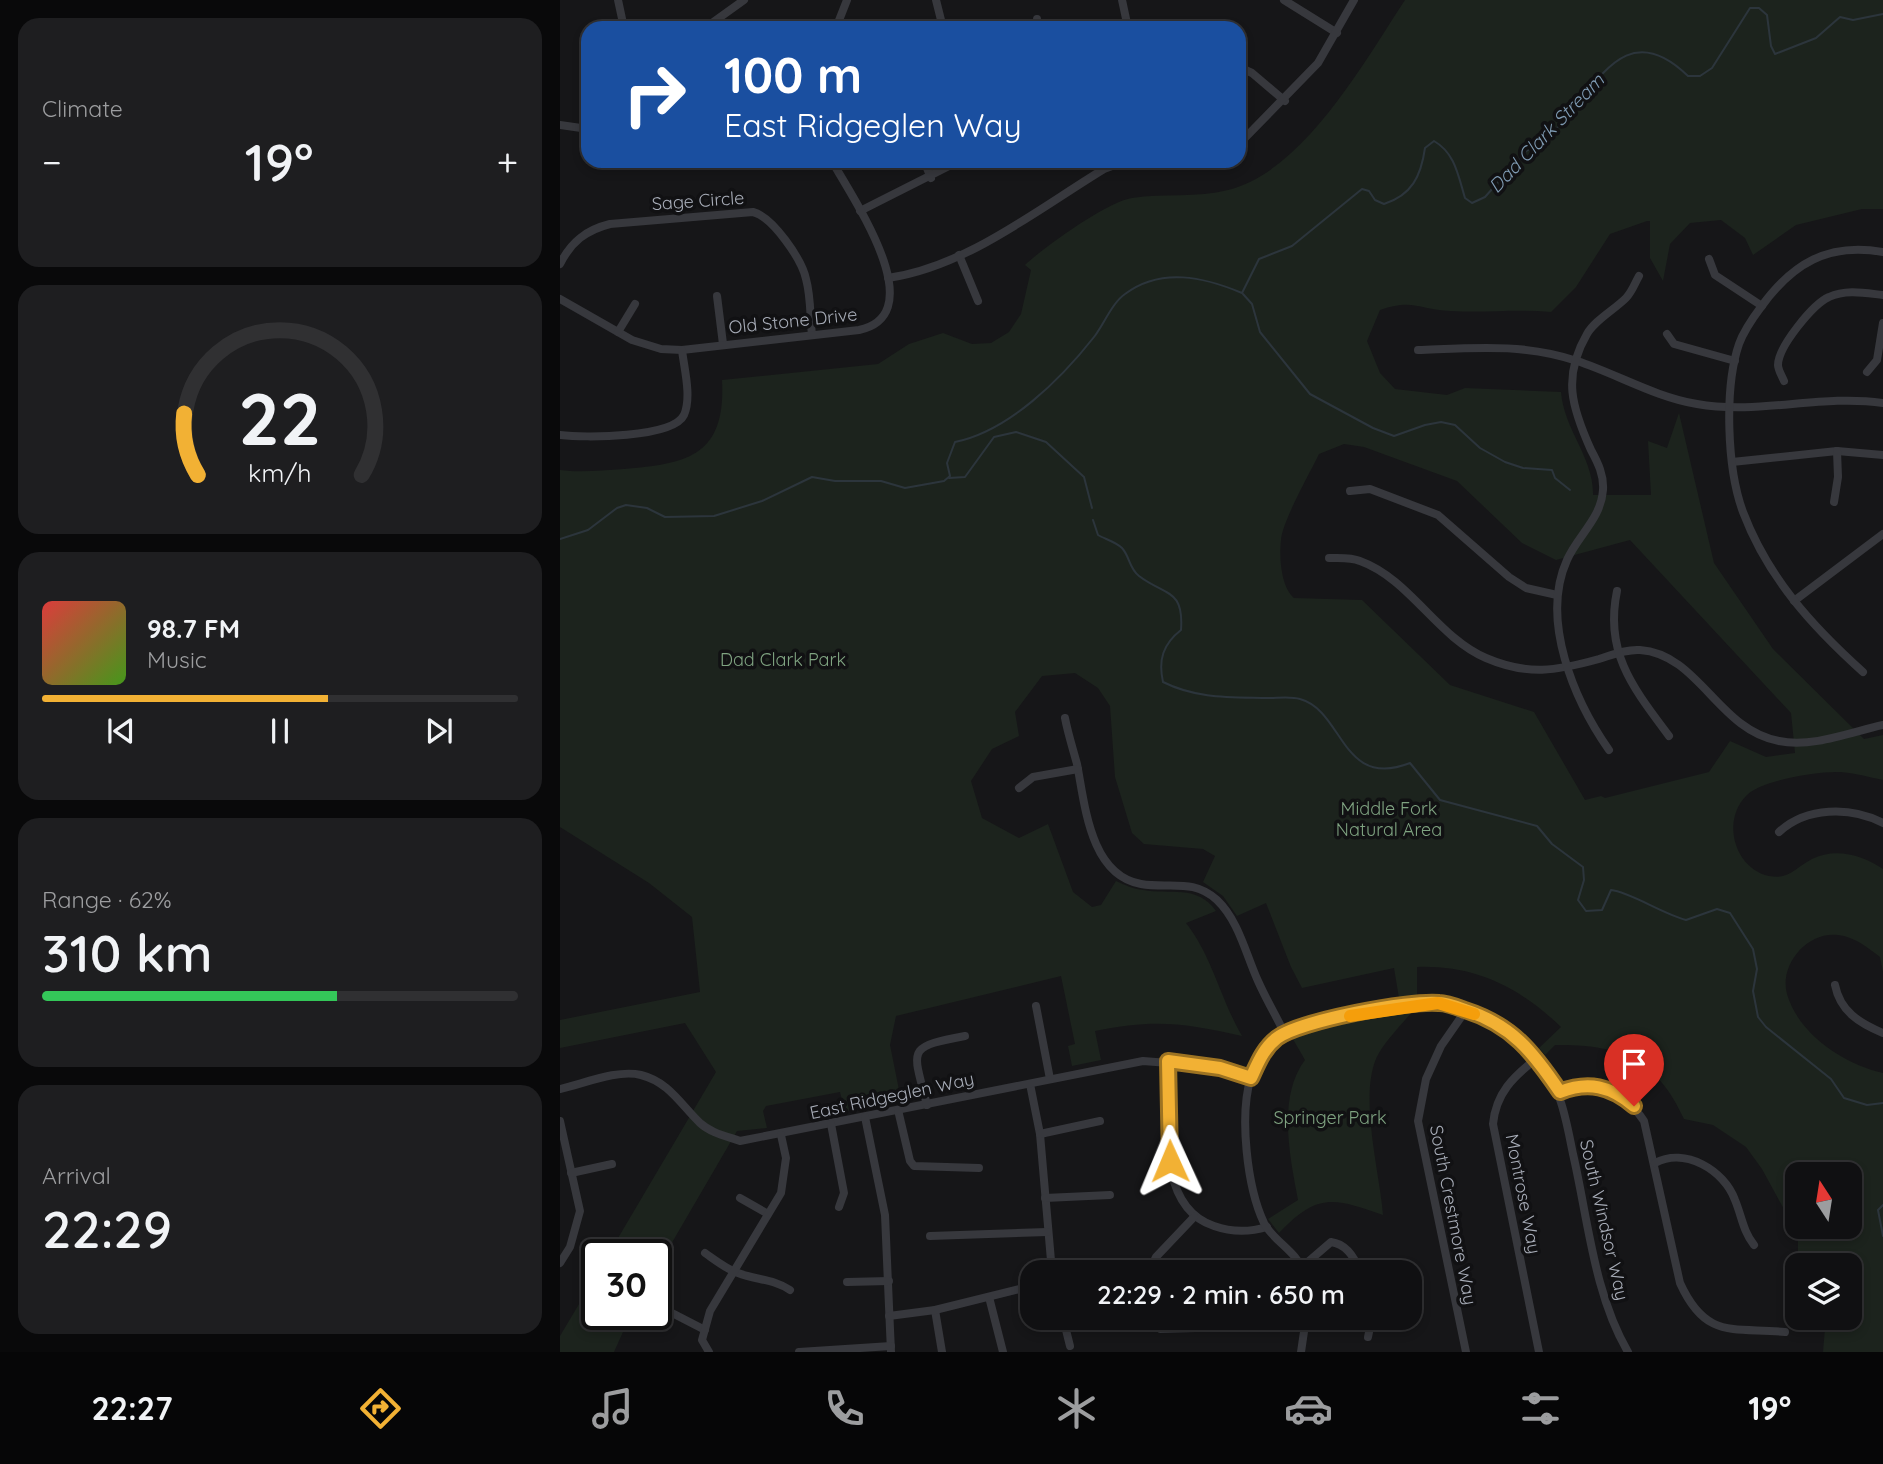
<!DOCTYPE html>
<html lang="en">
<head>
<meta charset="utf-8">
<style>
  :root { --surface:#101012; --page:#1e1e20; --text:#f1f3f6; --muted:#9c9d9f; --line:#303032; --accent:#f2b134 }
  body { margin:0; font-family:Quicksand,sans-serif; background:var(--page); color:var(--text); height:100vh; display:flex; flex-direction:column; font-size:26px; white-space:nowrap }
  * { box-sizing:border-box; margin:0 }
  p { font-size:23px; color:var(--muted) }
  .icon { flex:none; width:38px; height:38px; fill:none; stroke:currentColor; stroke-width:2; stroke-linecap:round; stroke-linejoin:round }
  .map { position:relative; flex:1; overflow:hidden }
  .drawer { display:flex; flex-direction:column; gap:18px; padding:18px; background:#09090a; width:560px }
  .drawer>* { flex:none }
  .banner { position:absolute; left:21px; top:21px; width:665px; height:147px; border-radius:21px; box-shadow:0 4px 10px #0003,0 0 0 2px var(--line); background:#1a4fa0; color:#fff; overflow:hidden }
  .needle { width:46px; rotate:348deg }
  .tools { position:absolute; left:1225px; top:1162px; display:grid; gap:14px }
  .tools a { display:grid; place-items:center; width:77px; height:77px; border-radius:14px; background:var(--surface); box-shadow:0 4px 10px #0003,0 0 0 2px var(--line); font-size:35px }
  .speed { position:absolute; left:21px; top:1239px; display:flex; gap:14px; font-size:35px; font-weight:700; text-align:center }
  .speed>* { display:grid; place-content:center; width:91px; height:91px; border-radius:50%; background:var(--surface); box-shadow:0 4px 10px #0003,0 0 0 2px var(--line); line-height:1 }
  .speed .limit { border:4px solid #111; border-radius:10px; background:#fff; color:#111 }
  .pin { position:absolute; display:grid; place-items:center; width:60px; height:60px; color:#fff; margin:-72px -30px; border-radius:50% 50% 50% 0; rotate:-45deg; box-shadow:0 0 7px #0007 }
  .pin .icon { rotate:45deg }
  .me { position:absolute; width:77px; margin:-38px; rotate:359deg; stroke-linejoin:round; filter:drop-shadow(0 0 5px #0008) }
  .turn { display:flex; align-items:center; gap:24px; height:147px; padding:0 28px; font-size:32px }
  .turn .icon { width:91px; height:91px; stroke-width:2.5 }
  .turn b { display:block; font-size:49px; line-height:60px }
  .big { font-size:52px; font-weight:600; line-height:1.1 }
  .drawer .tile { flex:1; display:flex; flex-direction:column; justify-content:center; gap:10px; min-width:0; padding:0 24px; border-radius:21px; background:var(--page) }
  .drawer .dial { align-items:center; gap:0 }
  .dial svg { height:182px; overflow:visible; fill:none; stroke:var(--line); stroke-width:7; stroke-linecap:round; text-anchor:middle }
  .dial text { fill:var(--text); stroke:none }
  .song { display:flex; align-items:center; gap:21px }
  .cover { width:84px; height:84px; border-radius:10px; background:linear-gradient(135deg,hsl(0 70% 55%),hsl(100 70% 35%)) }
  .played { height:7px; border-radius:4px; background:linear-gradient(90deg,var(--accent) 60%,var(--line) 60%) }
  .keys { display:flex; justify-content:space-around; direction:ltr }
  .heat { display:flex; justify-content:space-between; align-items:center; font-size:38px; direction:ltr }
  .charge { height:10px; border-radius:5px; background:linear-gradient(90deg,#34c759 62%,var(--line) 0) }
  .trip { position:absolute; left:460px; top:1260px; width:402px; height:70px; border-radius:21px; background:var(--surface); box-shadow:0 4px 10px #0003,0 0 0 2px var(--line); font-weight:600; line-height:70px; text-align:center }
  .tabs { display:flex; height:112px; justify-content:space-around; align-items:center; background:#060607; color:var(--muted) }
  .tabs .icon { width:49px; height:49px }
  .tabs .on { color:var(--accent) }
  .tabs b { font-size:32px; color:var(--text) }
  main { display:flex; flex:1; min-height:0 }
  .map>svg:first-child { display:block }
  .green { fill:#1c231d; fill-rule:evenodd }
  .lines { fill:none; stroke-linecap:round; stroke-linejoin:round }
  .stream { stroke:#2c353c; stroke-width:2 }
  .minor { stroke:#37383d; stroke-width:8 }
  .route-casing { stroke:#9d7322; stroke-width:18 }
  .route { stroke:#f2b134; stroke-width:12 }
  .slow { stroke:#f59e0b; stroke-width:12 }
  .labels { text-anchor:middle; stroke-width:7; stroke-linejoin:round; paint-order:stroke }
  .street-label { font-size:18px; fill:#a8adb8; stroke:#111113 }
  .park-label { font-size:18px; fill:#7fa381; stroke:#111113 }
  .water-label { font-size:19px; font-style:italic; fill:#7f9bb3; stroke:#111113 }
</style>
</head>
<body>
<main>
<section class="drawer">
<div class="tile"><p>Climate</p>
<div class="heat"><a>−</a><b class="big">19°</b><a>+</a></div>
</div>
<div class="tile dial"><svg viewBox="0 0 100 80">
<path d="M14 69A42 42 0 1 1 86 69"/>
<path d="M14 69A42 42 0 0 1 8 42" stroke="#f2b134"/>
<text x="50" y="56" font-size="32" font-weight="700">22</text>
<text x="50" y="72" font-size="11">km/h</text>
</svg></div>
<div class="tile">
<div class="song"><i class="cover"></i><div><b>98.7 FM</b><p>Music</p></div></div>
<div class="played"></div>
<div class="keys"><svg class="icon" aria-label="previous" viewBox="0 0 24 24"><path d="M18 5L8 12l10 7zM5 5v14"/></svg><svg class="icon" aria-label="pause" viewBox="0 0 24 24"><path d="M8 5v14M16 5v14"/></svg><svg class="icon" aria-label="next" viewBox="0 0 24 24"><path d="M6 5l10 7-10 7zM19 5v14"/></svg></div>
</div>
<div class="tile"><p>Range · 62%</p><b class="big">310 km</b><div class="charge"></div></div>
<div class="tile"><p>Arrival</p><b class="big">22:29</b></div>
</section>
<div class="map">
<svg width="1323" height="1352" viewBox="0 0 1323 1352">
  <rect width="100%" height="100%" fill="#161618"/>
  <!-- green -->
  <g class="green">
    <path d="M845,0H1323V209H1302L1236,225L1193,255L1185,238L1161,220L1130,223L1110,244L1103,281L1090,258V221H1087L1050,234L1016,287L991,312C957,309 925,313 891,311C860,310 853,298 820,310L807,341L820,373L835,389L887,395L905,388L1001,392C1004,430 1034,458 1033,495H1091L1088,441L1107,448L1119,413L1154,563L1213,649L1304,739L1323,735V780C1309,777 1295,773 1280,772C1259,771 1202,780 1187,795C1161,820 1174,868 1209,876C1230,880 1236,867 1252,859C1275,847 1303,855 1323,869V972L1320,957C1307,947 1295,937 1278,935C1247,931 1219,965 1227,994C1239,1035 1284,1064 1323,1073V1352H1263L1265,1328L1263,1318H1290V1265H1238V1235L1202,1169L1186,1147L1153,1125L1124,1119C1097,1059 1059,1044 995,1045L985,1055L979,1048L1001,1027C959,987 915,965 857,967V996L839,998L834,968L742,988L731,967L706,903L677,916L663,896L643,882L655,856L643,849L584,844L572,833L555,777L550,706L538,688L515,673L482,676L455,712L459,736L432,749L411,781L422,818L459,838L488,824L513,892L532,907L541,905L556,881C565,885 573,889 583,890C610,895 637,884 656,911L626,923C652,956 661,1000 682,1036C623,1023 595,1019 535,1031L541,1060L512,1066L508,1046L515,1044L501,976L336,1016L330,1045L341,1100L285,1112L280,1092L206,1106L203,1111L207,1128L177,1131L96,1270V1255H48L156,1072L125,1023L0,1048V1020L140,992L132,917L89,883L0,827V470C21,473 43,470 64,469C129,464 166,455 162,380L318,364L349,344L383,333L412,344L431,343L449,332L461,314L471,270L465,265C484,247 547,202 572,198C604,193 637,198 668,190C744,171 804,62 845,0ZM784,444L804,447L897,481L962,543L996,560L1070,540L1231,713L1235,753L1206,757L1170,741L1149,772L1045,798L1041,796L1025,800L974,712L890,685L802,600L734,598C721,587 719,557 721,540C722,522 750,473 759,454ZM1237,1174H1290V1227H1237Z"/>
    <path d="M853,1011C842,1024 828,1038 819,1053C797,1090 820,1173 823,1215C774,1198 758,1192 719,1233L708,1219L738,1200C730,1157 717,1097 745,1060L730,1034Z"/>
    <path d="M37,1274V1314H71L54,1352H0V1336Z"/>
  </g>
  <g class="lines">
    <!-- stream -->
    <g class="stream">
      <path d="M683,294L692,304L700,332L750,394L813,428L834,436L865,425L881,422L895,425L920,448L945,462L963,468L992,470L995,478L1010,490"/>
      <path d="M389,478L405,477L434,437L456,432L486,442L524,477L532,508"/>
      <path d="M533,520L538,535C545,539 556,542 562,548C570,557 569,568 579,576C605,596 624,588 621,630C603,644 598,660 603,682C637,699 671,697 708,698C718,698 731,696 740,699C784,711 781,790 850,763L880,800L977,826L992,844L1023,867L1024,880L1018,900L1026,911L1042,910L1051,890C1070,892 1101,913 1126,920L1157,909L1170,913L1193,949L1197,969L1193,991L1198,1017L1206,1027L1271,1079L1284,1098L1307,1105L1323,1103"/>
      <path d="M0,539L28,530L57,508L66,505L87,508L105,517L154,516L202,501L252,477L275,481H321L345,488L384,481L390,476L387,463L395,442C449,431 501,379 534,337C544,324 552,303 565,294C601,267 644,277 682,293L699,259L732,246L802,189L809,191L815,200L824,204C852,195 861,176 865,148L874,141C895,153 898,175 905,198L912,203L925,197L966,151C1026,127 1050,0 1128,76H1140L1152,68L1190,8H1199L1207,15L1211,46L1215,54L1256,38L1280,17L1293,20L1323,14"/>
      <path d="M1323,1205L1318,1210L1323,1236"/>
    </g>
    <!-- minor -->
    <g class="minor">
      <path d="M58,0L64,28"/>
      <path d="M376,0L383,28"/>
      <path d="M562,0L568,28"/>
      <path d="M724,0L777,33"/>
      <path d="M477,19V28"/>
      <path d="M145,28L184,0"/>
      <path d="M276,28L287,0"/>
      <path d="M679,67L692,73L725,101"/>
      <path d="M0,125L28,129"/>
      <path d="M679,144L758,63L794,0"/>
      <path d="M364,161L371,178"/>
      <path d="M300,211L399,161"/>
      <path d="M399,255L418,301"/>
      <path d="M1149,259L1155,275L1202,306"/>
      <path d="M0,264C11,242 26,230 50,224L193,212C213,217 242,260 246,279C251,297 250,317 252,335"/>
      <path d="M328,278C406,267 478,209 544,169L566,161"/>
      <path d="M157,296L163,344"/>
      <path d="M0,299L72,340L101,349L122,350L299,330C374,314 291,196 272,161"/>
      <path d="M58,332L75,304"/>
      <path d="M1107,334L1114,344L1175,361"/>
      <path d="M858,350C912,348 965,343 1017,361C1057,374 1095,397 1137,404C1199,415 1260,394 1323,403"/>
      <path d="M1307,372L1317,360L1323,323"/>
      <path d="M1224,381C1222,376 1218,370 1218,365C1218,347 1253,304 1269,297C1286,289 1305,293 1323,295"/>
      <path d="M0,435C24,438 113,438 124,415C132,397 124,368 122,350"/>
      <path d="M1172,462L1277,451L1323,455"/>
      <path d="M790,491L810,489L878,515L949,577L966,588L997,595"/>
      <path d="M1274,502L1278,477L1277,451"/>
      <path d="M769,558C779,558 791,557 800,561C850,579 877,637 926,658C968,676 996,671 1039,659C1052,655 1066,649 1080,650C1139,654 1158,730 1219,741C1252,748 1291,732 1323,725"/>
      <path d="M1057,591C1044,653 1074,689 1109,736"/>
      <path d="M1234,601L1323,534"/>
      <path d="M1303,672C1252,626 1208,578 1183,512C1167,469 1164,388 1179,344C1184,330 1192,319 1201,307C1232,264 1268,242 1323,252"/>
      <path d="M505,718C508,734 513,749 517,764C525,805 530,875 581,884C610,889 633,878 657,900C679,921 686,955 698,981C706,999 716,1016 725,1034"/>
      <path d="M1049,750C1014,700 980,620 1007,560C1018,535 1041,519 1043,490C1044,475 1038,463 1031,450C1012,408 1002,377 1027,334C1035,320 1054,310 1066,298C1072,292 1075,283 1079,276"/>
      <path d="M459,788L473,777L518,769"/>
      <path d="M1219,832C1246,807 1290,806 1323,823"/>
      <path d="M1275,985C1280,1011 1299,1023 1323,1033"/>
      <path d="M476,1006L490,1079"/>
      <path d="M977,1058C953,1077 936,1093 933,1124L979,1352"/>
      <path d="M608,1061C609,1111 593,1206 654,1226C671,1232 690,1232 707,1227"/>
      <path d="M470,1084L480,1134L492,1272"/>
      <path d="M0,1089C23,1084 57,1069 81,1075C109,1082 121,1105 140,1123C151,1133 166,1136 180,1141L583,1061L660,1067L691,1078"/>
      <path d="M1000,1092C1035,1078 1063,1090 1084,1121L1120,1283C1146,1340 1173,1327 1225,1332"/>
      <path d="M367,1105C353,1049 345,1047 405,1036"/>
      <path d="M338,1110L350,1161L354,1166L419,1168"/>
      <path d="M305,1117L325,1215L331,1352"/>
      <path d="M0,1121L20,1211L10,1247L0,1263"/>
      <path d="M271,1124L284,1193L279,1207"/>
      <path d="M480,1134L540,1121"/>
      <path d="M1095,1163C1125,1147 1164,1170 1175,1200C1182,1217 1183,1231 1194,1245"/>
      <path d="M11,1173L52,1164"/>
      <path d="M180,1198L208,1214"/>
      <path d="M485,1198L550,1195"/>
      <path d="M370,1236L487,1232"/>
      <path d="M145,1253C155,1260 166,1269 178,1273C196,1280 214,1279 230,1290"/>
      <path d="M742,1267L771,1242C786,1244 795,1258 800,1272"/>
      <path d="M589,1272L596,1257L634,1217"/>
      <path d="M743,1272C738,1252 713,1241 704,1223C687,1187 679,1115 691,1077C696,1062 704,1048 717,1038C738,1022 855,999 881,1003C916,1010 954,1029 976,1057C1002,1090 1005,1115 1013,1154C1028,1219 1034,1294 1068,1352"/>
      <path d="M287,1282L329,1281"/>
      <path d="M429,1297L443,1352"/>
      <path d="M375,1310L382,1352"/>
      <path d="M112,1313L145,1330"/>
      <path d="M329,1316L375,1310L472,1286"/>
      <path d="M503,1318L510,1346"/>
      <path d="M591,1318L600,1329L672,1327L693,1319"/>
      <path d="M808,1337L812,1318"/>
      <path d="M149,1352L142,1340L150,1311L221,1193L226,1158L221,1135"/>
      <path d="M239,1352L331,1346"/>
      <path d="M741,1352L746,1318"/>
      <path d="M906,1352L858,1121L866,1079L881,1046L906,1010"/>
    </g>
  </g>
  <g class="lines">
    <defs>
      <path id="route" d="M610,1161L608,1061L660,1068L691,1078C698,1063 703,1049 717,1038C739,1021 849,1000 879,1003C887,1003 897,1007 905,1010C952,1025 973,1052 1000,1092C1028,1081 1051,1086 1074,1106"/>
    </defs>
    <!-- route casing -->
    <use href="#route" class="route-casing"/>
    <!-- route -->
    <use href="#route" class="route"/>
    <!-- slow -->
    <path class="slow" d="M790,1016L878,1003L914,1014"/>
  </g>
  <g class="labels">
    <!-- street labels -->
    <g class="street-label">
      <text transform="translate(138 201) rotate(-4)" y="6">Sage Circle</text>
      <text transform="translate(233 321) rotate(-6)" y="6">Old Stone Drive</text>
      <text transform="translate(332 1096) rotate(-12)" y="6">East Ridgeglen Way</text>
      <text transform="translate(963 1194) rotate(79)" y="6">Montrose Way</text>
      <text transform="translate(893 1215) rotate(79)" y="6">South Crestmore Way</text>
      <text transform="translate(1044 1220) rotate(77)" y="6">South Windsor Way</text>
    </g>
    <!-- park labels -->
    <g class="park-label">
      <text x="223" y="666">Dad Clark Park</text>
      <text x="829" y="815">Middle Fork<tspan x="829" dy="21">Natural Area</tspan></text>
      <text x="770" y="1124">Springer Park</text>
    </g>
    <!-- water labels -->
    <g class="water-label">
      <text transform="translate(986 133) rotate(-46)" y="7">Dad Clark Stream</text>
    </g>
  </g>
</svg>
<div class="tools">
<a><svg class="needle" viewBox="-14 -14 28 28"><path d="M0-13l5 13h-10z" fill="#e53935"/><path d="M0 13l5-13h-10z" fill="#9c9d9f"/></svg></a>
<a><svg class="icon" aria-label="layers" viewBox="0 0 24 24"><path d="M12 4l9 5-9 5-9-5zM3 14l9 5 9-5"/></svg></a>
</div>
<div class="speed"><div class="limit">30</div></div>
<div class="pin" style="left:1074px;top:1106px;background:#d93025"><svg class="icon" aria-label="arrive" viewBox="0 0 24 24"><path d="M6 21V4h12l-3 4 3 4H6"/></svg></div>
<svg class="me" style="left:610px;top:1161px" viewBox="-20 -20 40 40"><path d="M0-17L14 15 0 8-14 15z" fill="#f2b134" stroke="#fff" stroke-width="4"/></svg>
<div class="trip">22:29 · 2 min · 650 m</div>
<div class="banner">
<div class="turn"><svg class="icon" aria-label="right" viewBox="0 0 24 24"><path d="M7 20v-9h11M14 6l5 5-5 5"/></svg><div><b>100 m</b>East Ridgeglen Way</div></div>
</div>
</div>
</main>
<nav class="tabs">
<b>22:27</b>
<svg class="icon on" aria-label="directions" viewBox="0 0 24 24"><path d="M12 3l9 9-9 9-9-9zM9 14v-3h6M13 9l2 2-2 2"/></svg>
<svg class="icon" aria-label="music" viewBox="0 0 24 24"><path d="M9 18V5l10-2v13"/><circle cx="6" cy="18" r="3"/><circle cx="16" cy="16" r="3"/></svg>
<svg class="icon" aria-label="phone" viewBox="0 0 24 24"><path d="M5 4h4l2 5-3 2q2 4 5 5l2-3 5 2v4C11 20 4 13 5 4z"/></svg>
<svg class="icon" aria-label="climate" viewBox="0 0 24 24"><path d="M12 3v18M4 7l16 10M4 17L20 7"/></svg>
<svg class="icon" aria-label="car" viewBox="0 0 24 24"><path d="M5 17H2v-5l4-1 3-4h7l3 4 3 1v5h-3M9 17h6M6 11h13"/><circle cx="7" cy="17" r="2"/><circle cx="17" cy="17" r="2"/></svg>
<svg class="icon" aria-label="filters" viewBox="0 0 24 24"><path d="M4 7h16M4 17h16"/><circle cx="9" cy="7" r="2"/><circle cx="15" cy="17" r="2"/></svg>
<b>19°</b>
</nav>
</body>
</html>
